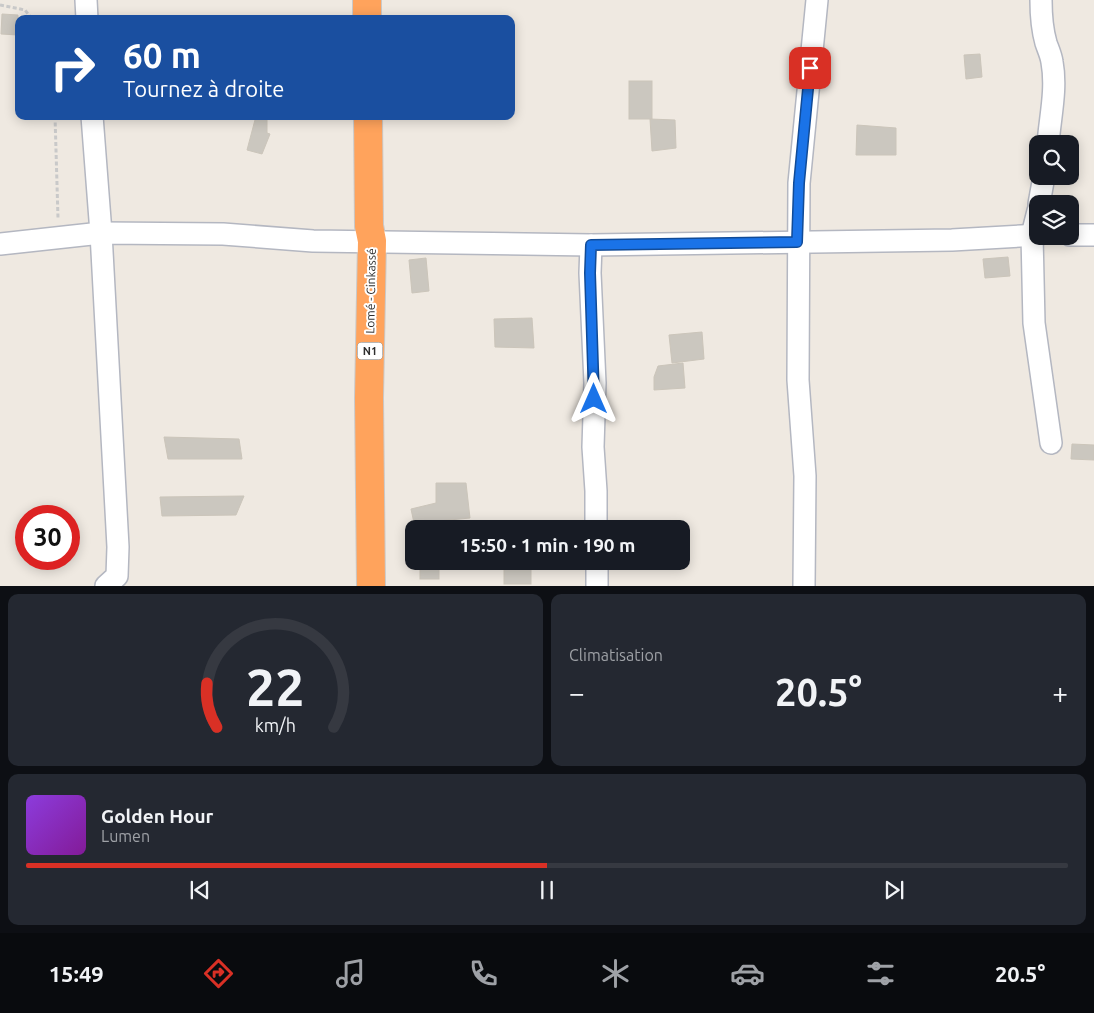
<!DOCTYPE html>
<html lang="fr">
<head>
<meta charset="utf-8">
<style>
  :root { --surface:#171b24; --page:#242831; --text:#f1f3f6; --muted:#9ea1a6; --line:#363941; --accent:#d93025 }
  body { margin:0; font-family:Ubuntu,sans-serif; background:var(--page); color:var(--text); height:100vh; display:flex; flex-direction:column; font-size:19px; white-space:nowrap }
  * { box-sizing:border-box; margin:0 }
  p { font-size:16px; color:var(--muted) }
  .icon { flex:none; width:28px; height:28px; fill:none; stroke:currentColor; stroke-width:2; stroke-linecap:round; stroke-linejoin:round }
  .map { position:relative; height:586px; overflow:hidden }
  .sheet { display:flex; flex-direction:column; gap:8px; padding:8px; background:#0d0f14; flex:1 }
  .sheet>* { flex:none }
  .hud { position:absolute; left:15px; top:15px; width:500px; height:105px; border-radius:10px; box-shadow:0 2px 12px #0003; background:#1a4fa0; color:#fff; overflow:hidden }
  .fabs { position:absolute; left:1029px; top:135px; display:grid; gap:10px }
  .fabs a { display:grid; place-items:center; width:50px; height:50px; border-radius:10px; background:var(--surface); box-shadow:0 2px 12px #0003; font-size:25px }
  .speed { position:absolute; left:15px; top:505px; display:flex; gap:10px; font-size:25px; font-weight:700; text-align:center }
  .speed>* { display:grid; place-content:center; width:65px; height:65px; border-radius:50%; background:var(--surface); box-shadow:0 2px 12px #0003; line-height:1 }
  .speed .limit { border:8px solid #d22; background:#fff; color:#111 }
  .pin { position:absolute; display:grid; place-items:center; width:42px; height:42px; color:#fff; margin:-21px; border-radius:10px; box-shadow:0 2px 8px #0006 }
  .me { position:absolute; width:55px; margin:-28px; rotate:0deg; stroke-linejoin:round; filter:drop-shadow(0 0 4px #0008) }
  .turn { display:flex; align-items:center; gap:18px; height:105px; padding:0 25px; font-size:22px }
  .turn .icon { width:65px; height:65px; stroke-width:2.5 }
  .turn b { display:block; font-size:35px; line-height:42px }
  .big { font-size:38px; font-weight:600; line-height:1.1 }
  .sheet .widget { flex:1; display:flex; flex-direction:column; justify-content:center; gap:8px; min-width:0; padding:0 18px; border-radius:10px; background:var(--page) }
  .sheet .dial { align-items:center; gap:0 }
  .dial svg { height:130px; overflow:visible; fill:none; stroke:var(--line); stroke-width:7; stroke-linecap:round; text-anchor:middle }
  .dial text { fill:var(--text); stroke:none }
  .song { display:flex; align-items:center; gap:15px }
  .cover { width:60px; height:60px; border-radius:8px; background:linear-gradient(135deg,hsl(270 70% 55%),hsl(290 70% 35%)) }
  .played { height:5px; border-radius:2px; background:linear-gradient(90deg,var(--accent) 50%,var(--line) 50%) }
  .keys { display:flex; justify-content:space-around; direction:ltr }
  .heat { display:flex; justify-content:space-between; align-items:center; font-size:28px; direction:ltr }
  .sheet .tiles { flex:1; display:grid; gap:8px; grid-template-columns:1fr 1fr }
  .widget:last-child { grid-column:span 2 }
  .trip { position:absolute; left:405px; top:520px; width:285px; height:50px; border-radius:10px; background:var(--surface); box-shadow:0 2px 12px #0003; font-weight:600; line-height:50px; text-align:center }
  .menu { display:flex; height:80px; justify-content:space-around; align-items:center; background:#090b0e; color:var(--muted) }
  .menu .icon { width:35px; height:35px }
  .menu .selected { color:var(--accent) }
  .menu b { font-size:22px; color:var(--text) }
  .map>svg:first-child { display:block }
  .building { fill:#cbc7bf; stroke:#cbc5ba }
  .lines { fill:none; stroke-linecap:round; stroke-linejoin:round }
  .minor-casing { stroke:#b4b7c1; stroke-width:24 }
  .highway-casing { stroke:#c9c9c9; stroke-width:30 }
  .path { stroke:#c9c9c9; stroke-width:3; stroke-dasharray:4 2.5; stroke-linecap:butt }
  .minor { stroke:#fff; stroke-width:21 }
  .highway { stroke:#ffa35c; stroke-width:28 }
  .route-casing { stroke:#114b97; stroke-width:12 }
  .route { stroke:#1a73e8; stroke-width:9 }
  .labels { text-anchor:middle; stroke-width:4; stroke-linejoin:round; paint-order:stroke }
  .shield { fill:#fff; stroke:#6d6d6d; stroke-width:1 }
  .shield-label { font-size:11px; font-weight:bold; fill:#2e2e2e }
  .street-label { font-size:12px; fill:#2e2e2e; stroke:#fff }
</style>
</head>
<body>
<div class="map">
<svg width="1094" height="586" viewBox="0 0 1094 586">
  <rect width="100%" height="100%" fill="#efe9e1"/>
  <!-- building -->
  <g class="building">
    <path d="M2,14L18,15V35L1,34Z"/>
    <path d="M980,54L982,77L966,79L964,55Z"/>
    <rect x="629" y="81" width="23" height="38"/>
    <path d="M256,116H267V133L270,134L262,154L247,150Z"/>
    <path d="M650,119L675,120L676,148L652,151Z"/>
    <path d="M857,125L896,128V155H856Z"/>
    <path d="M1008,257L1010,276L985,278L983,259Z"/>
    <path d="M426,258L429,291L412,293L409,260Z"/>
    <path d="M532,318L534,348L495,347L494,319Z"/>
    <path d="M702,332L704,359L672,363L669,335Z"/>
    <path d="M683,363L685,388L654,390V377L658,366Z"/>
    <path d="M164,437L239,439L242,459H168Z"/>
    <path d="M1072,444L1094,445V460L1071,459Z"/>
    <path d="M436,483H466L470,518L439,521V529H421V522L414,523L411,509L436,503Z"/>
    <path d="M244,496L236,515L162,516L160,497Z"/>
    <rect x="420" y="561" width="19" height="18"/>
    <rect x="504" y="564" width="27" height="20"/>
  </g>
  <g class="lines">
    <defs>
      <g id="minor">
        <path d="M86,0L87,19"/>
        <path d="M1041,0C1041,14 1042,29 1046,43C1048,49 1051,55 1052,62C1057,89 1050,117 1048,144"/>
        <path d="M92,116L101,233L118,547L117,576L106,586"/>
        <path d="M1039,204L1044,176"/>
        <path d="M1038,211L1032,235L1034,323L1051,443"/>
        <path d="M1070,235H1094"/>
        <path d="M0,244L101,233L223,234L313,241L591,245L952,240L1038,235"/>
        <path d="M591,245L590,273L595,383L593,447L596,491V529"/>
        <path d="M597,561V586"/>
        <path d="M804,586L805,476L798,380L799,183L817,0"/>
      </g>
      <g id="highway">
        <path d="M367,0V19"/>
        <path d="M368,116L369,226L372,241L369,398L371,586"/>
      </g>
    </defs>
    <!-- minor casing -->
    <use href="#minor" class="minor-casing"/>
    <!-- highway casing -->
    <use href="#highway" class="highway-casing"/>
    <!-- path -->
    <g class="path">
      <path d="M0,5L25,10L32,19"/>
      <path d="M55,116L58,218"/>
    </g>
    <!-- minor -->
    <use href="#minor" class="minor"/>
    <!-- highway -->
    <use href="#highway" class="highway"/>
  </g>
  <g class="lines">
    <defs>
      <path id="route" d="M594,399L590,273L591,245L797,242L799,183L810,68"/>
    </defs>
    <!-- route casing -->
    <use href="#route" class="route-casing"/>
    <!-- route -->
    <use href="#route" class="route"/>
  </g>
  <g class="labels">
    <!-- shield labels -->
    <rect class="shield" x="357.5" y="342.5" width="25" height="17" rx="4"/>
    <g class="shield-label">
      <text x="370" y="355">N1</text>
    </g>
    <!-- street labels -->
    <g class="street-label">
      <text transform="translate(371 291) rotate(-89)" y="4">Lomé - Cinkassé</text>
    </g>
  </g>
</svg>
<div class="fabs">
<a><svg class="icon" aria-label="search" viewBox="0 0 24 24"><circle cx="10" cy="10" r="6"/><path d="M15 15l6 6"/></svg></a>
<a><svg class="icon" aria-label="layers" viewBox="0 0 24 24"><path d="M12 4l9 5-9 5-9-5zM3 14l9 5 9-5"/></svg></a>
</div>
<div class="speed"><div class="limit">30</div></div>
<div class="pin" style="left:810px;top:68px;background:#d93025"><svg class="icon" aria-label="arrive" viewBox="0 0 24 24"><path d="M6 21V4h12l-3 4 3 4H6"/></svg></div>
<svg class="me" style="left:594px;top:399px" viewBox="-20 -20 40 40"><path d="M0-17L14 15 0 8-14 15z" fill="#1a73e8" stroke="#fff" stroke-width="4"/></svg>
<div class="trip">15:50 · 1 min · 190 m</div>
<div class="hud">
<div class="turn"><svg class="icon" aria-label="right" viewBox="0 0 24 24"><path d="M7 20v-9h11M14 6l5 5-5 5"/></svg><div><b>60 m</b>Tournez à droite</div></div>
</div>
</div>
<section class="sheet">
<div class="tiles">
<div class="widget dial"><svg viewBox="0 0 100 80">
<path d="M14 69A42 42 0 1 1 86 69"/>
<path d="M14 69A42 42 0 0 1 8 42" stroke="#d93025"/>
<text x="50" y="56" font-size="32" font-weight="700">22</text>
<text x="50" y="72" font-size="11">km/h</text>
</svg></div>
<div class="widget"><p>Climatisation</p>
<div class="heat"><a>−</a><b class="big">20.5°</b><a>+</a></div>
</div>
<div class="widget">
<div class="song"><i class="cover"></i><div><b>Golden Hour</b><p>Lumen</p></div></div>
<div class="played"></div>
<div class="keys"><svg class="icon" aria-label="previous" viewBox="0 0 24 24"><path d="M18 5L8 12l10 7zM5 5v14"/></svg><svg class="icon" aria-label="pause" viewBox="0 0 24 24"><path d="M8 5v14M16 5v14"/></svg><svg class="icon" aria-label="next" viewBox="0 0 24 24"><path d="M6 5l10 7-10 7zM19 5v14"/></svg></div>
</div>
</div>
</section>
<nav class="menu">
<b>15:49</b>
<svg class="icon selected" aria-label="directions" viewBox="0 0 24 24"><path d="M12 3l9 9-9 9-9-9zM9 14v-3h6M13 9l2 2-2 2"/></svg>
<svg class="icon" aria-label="music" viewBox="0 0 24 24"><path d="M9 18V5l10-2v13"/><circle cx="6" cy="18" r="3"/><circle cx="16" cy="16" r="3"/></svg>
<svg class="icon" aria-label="phone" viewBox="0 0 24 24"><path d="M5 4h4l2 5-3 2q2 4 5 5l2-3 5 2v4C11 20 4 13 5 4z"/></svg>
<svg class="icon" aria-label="climate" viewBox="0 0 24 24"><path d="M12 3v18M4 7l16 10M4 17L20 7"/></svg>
<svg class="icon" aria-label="car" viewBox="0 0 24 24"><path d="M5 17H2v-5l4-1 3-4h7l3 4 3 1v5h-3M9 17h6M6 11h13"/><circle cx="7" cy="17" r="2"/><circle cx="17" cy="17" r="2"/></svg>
<svg class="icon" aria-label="filters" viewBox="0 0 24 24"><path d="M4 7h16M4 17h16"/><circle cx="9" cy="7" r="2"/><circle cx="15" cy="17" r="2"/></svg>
<b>20.5°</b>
</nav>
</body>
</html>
